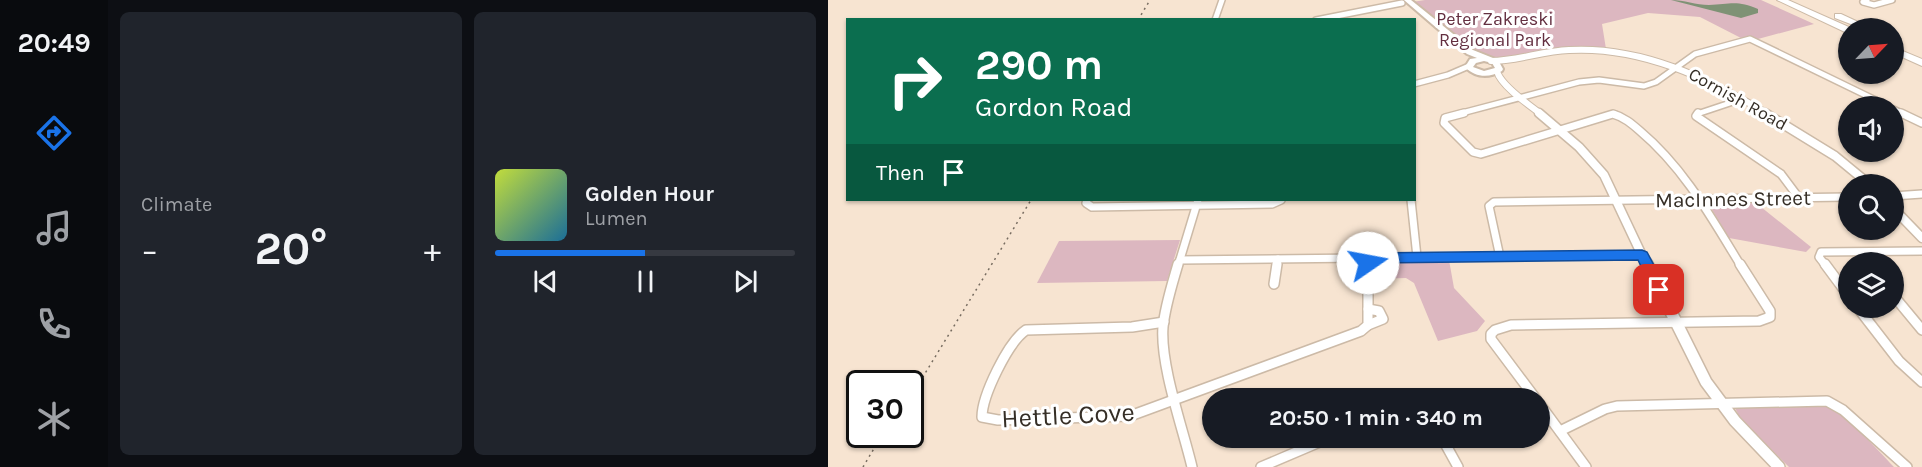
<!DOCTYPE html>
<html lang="en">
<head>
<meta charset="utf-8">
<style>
  :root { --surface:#171b24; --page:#20242c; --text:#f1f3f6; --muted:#9ea1a6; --line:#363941; --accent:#1a73e8 }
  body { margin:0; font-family:Karla,sans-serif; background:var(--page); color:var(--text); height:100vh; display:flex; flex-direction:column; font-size:22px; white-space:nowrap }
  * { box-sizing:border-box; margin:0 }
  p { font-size:20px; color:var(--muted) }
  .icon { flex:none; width:33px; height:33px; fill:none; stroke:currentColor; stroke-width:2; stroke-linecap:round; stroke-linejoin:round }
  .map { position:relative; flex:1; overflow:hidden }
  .drawer { display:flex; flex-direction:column; gap:12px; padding:12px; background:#0d0f14; width:720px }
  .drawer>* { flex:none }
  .top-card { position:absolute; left:18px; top:18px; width:570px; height:183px; border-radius:0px; box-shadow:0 2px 4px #0004; background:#0b6e4f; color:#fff; overflow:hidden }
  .needle { width:39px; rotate:65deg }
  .controls { position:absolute; left:1010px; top:18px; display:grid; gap:12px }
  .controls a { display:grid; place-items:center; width:66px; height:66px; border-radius:50%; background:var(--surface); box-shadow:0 2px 4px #0004; font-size:30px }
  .speed { position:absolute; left:18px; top:370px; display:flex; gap:12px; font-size:30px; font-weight:700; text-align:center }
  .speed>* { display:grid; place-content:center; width:78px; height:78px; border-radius:50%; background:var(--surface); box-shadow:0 2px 4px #0004; line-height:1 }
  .speed .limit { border:3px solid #111; border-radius:9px; background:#fff; color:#111 }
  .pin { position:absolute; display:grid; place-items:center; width:51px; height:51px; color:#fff; margin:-26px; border-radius:12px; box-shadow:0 3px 9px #0006 }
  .me { position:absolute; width:66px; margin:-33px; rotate:78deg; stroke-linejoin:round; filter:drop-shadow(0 0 4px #0008) }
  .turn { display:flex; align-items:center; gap:21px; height:126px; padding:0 30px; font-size:27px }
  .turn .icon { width:78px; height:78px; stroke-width:2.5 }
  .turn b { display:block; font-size:42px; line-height:51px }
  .then { display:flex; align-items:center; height:57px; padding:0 30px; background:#0003; gap:12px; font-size:22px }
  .big { font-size:45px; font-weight:700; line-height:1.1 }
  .drawer .widget { flex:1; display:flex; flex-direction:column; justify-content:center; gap:9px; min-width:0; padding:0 21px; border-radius:9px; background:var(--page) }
  .song { display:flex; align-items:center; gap:18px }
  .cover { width:72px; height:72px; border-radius:9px; background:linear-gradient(135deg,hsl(70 70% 55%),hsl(200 70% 35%)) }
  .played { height:6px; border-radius:3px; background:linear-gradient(90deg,var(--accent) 50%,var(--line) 50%) }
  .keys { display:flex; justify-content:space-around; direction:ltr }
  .heat { display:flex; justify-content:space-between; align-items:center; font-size:33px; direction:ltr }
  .drawer .tiles { flex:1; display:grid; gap:12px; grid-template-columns:repeat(2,1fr) }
  .trip { position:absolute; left:374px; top:388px; width:348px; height:60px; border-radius:30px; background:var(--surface); box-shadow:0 2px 4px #0004; font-weight:700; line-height:60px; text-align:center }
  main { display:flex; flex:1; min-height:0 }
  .menu { display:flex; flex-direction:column; width:108px; justify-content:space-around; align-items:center; background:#090b0e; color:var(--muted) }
  .menu .icon { width:42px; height:42px }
  .menu .selected { color:var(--accent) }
  .menu b { font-size:27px; color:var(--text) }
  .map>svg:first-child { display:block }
  .green { fill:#dcb7c0 }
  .water { fill:#7f9275 }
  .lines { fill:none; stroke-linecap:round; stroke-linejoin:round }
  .minor-far2-casing { stroke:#ccbaa7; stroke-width:8 }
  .minor-far1-casing { stroke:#ccbaa7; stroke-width:10 }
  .minor-casing { stroke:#ccbaa7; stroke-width:12 }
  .tertiary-far2-casing { stroke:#ccbaa7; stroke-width:8 }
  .tertiary-far1-casing { stroke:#ccbaa7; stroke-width:11 }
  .tertiary-casing { stroke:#ccbaa7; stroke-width:14 }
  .secondary-casing { stroke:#ccbaa7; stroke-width:4 }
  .motorway-casing { stroke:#ccbaa7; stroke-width:2 }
  .minor-far2 { stroke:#fff; stroke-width:5 }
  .minor-far1 { stroke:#fff; stroke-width:7 }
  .minor { stroke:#fff; stroke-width:9 }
  .tertiary-far2 { stroke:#fff; stroke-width:6 }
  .tertiary-far1 { stroke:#fff; stroke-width:8 }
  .tertiary { stroke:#fff; stroke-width:11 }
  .secondary { fill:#fff; fill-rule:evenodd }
  .motorway { fill:#fff; fill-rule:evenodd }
  .rail { stroke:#776c60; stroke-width:1.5; stroke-dasharray:2 4; stroke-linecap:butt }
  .route { fill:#1a73e8; stroke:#114b97; stroke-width:1.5 }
  .labels { text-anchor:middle; stroke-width:6; stroke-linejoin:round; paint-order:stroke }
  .far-park-label { font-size:18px; fill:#632f40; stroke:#fff }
  .far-street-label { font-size:18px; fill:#352e26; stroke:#fff }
  .street-label { font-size:21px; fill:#352e26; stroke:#fff }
  .near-street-label { font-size:26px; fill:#352e26; stroke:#fff }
</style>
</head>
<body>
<main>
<nav class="menu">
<b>20:49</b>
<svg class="icon selected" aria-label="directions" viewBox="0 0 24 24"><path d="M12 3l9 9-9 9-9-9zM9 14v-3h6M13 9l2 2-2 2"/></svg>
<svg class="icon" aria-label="music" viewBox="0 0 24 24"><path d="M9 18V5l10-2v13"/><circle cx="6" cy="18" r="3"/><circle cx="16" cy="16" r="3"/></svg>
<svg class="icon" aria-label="phone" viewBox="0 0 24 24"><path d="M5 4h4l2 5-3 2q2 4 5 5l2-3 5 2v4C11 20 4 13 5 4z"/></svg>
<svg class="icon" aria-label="climate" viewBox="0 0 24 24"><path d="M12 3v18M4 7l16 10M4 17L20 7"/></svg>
</nav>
<section class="drawer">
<div class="tiles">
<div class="widget"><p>Climate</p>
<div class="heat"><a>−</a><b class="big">20°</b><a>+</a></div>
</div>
<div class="widget">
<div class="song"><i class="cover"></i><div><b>Golden Hour</b><p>Lumen</p></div></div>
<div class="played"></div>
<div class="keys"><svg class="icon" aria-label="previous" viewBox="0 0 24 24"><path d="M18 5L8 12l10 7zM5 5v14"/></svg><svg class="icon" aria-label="pause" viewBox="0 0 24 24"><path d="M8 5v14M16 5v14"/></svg><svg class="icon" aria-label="next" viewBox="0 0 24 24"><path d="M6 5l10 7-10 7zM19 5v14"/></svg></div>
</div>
</div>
</section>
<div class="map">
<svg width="1094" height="467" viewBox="0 0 1094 467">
  <rect width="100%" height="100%" fill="#f7e4d1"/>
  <!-- green -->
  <g class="green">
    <path d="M597,0H933L986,24L930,39L921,37L913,38L872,17L820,13L774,24L778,49L672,60L648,56L584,2Z"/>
    <path d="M928,203L983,247L978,252L901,238L883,208V205Z"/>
    <path d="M352,240L339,281L209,283L231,241Z"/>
    <path d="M621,260L626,288L657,321L649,331L610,341L586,283L578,278L544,279V266L549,261Z"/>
    <path d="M995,404C1020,416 1047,447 1066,467H961L913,420L907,408L908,406Z"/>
  </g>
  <!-- water -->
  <path class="water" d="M843,0C856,0 868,5 881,5C902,4 910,0 930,9V13L913,18Z"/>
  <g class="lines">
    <defs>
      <g id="minor-far2">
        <path d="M1039,0L1035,2L1046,5L1064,0"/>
        <path d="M387,20L394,0"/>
        <path d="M488,20L574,3"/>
        <path d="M586,84L620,75L641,66"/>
        <path d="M1065,109L1076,114"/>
        <path d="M630,114L751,82L771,80L816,86L828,82L867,54L922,39L1060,106"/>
        <path d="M784,114H787"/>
        <path d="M869,114L914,99"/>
      </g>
      <g id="minor-far1">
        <path d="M636,113L617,118L616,123L645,152L653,154L785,114C796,117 804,124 812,131C856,168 883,217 913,266"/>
        <path d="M870,113L868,116L953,174L971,198"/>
        <path d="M1073,113L1094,123"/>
        <path d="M1065,196L1094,194"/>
        <path d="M259,200L258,203L264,207L444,204L453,200"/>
        <path d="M583,200L589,257"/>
        <path d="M672,257L661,206L666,202L1020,197"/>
        <path d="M540,259V266"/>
        <path d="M352,260L814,255"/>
        <path d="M350,266L370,200"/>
        <path d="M449,266L450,259"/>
        <path d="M998,266L991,257L993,252L1094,251"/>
      </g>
      <g id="minor">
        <path d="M350,264C344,285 337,306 335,327C332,365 355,429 364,467"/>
        <path d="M997,264L1020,295"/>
        <path d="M446,284L449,264"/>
        <path d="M1065,295L1094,330"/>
        <path d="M1030,308L1071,361L1094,382"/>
        <path d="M540,309L551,311L555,319L540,325"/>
        <path d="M336,322L304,327L198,330C180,342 154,396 154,417L170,420L302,416L533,331L540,325V264"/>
        <path d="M708,399L663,339V334L667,330L683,325L931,321L942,317V311L912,264"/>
        <path d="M711,403L758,467"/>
        <path d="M732,431L777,409L789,406L999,401L1015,410L1079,467"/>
        <path d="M614,438L630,467"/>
        <path d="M433,467L501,438"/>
      </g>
      <g id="tertiary-far2">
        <path d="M663,61C689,61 714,51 741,50C814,46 879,78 940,114"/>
        <path d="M669,71C672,85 701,105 713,114"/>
      </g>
      <g id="tertiary-far1">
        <path d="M711,113L751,147L776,175L819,266"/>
        <path d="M937,113L1007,156L1041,184"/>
        <path d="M1065,208L1094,238"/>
      </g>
      <path id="tertiary" d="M819,264L878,382L907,421L951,467"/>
      <path id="secondary" d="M576,0H583L645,50L670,60L675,69L674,71C661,78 648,78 637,67L642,59L649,58L639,54ZM656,61L664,63L667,68L656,71L645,67L648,63Z"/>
      <g id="motorway">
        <path d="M949,0H960L1023,28H1020V33L1017,32Z"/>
        <path d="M1007,14H1013L1043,28H1033L1007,18Z"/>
        <path d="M1065,47L1094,59V66L1065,53Z"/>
      </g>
    </defs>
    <!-- minor-far2 casing -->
    <use href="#minor-far2" class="minor-far2-casing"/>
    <!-- minor-far1 casing -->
    <use href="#minor-far1" class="minor-far1-casing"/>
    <!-- minor casing -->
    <use href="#minor" class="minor-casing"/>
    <!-- tertiary-far2 casing -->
    <use href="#tertiary-far2" class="tertiary-far2-casing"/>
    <!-- tertiary-far1 casing -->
    <use href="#tertiary-far1" class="tertiary-far1-casing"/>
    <!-- tertiary casing -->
    <use href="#tertiary" class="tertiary-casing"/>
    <!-- secondary casing -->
    <use href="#secondary" class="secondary-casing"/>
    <!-- motorway casing -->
    <use href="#motorway" class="motorway-casing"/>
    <!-- minor-far2 -->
    <use href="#minor-far2" class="minor-far2"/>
    <!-- minor-far1 -->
    <use href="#minor-far1" class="minor-far1"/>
    <!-- minor -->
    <use href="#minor" class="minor"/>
    <!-- tertiary-far2 -->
    <use href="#tertiary-far2" class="tertiary-far2"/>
    <!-- tertiary-far1 -->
    <use href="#tertiary-far1" class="tertiary-far1"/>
    <!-- tertiary -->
    <use href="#tertiary" class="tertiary"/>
    <!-- secondary -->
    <use href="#secondary" class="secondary"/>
    <!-- motorway -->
    <use href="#motorway" class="motorway"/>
    <!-- rail -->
    <g class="rail">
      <path d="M310,20L322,0"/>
      <path d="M82,398L203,200"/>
      <path d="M35,467L54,435"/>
    </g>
  </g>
  <!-- route -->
  <path class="route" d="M814,250L819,252L839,290L836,294H826L810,260L548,263L540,268L533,263L535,255L540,253Z"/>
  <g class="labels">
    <!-- far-park labels -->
    <g class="far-park-label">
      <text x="667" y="25">Peter Zakreski<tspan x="667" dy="21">Regional Park</tspan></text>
    </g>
    <!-- far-street labels -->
    <g class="far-street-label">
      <text transform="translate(910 99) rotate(29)" y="6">Cornish Road</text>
    </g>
    <!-- street labels -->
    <g class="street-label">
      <text transform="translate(905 199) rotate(-1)" y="7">MacInnes Street</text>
    </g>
    <!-- near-street labels -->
    <g class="near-street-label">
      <text transform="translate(240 415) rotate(-3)" y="9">Hettle Cove</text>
    </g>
  </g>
</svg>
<div class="controls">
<a><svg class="needle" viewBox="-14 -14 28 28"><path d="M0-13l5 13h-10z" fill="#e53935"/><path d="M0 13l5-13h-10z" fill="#9ea1a6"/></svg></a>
<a><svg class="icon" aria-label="sound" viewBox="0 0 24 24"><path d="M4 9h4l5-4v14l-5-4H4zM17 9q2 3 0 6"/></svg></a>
<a><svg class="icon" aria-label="search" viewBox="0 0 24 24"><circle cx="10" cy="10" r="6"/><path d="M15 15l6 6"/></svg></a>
<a><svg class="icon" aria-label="layers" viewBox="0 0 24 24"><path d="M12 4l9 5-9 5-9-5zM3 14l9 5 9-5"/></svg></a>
</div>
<div class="speed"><div class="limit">30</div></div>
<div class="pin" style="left:831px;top:290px;background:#d93025"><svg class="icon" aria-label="arrive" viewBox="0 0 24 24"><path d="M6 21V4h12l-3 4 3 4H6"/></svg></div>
<svg class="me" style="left:540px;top:263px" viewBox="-20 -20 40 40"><circle r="19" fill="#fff"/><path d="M0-13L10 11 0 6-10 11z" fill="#1a73e8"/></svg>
<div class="trip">20:50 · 1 min · 340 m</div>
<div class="top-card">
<div class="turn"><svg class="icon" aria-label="right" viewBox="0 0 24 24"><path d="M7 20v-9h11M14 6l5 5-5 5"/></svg><div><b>290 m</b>Gordon Road</div></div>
<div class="then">Then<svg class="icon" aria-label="arrive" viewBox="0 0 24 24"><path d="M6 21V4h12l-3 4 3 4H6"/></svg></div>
</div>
</div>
</main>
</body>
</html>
